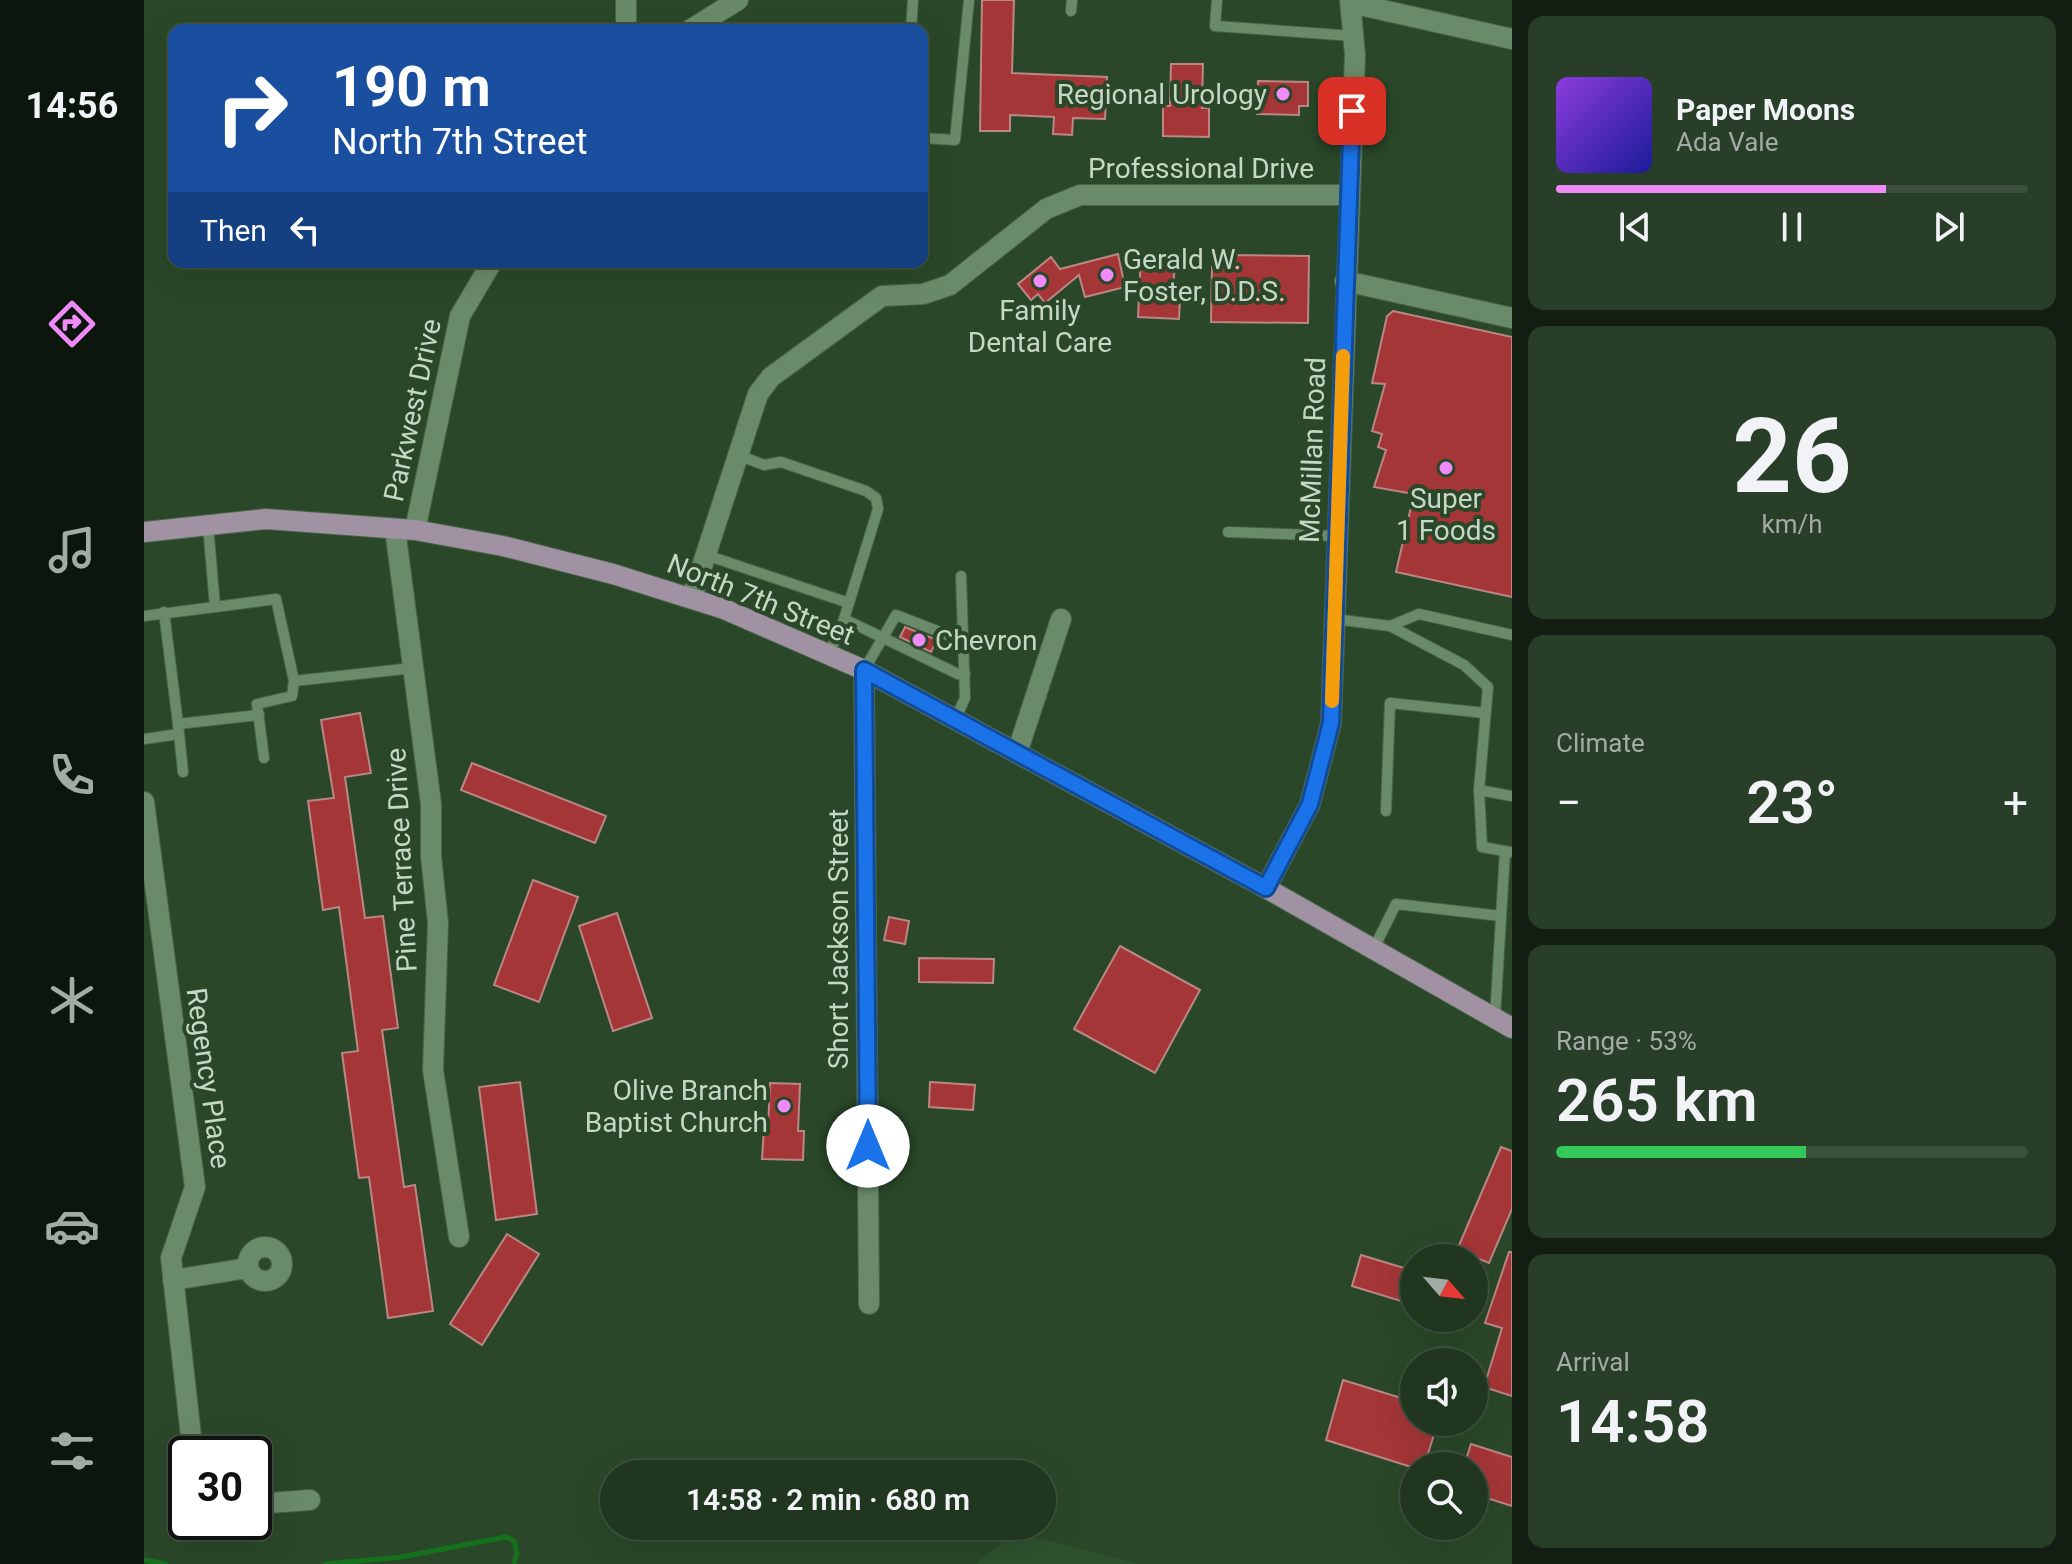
<!DOCTYPE html>
<html lang="en">
<head>
<meta charset="utf-8">
<style>
  :root { --surface:#20361f; --page:#283e28; --text:#f1f3f6; --muted:#a2aba4; --line:#3d503d; --accent:#ee8bf8 }
  body { margin:0; font-family:Roboto,sans-serif; background:var(--page); color:var(--text); height:100vh; display:flex; flex-direction:column; font-size:30px; white-space:nowrap }
  * { box-sizing:border-box; margin:0 }
  p { font-size:26px; color:var(--muted) }
  .icon { flex:none; width:44px; height:44px; fill:none; stroke:currentColor; stroke-width:2; stroke-linecap:round; stroke-linejoin:round }
  .map { position:relative; flex:1; overflow:hidden }
  .panel { display:flex; flex-direction:column; gap:16px; padding:16px; background:#121e11; width:560px }
  .panel>* { flex:none }
  .top-card { position:absolute; left:24px; top:24px; width:760px; height:244px; border-radius:16px; box-shadow:0 8px 32px #0002,0 0 0 2px var(--line); background:#1a4fa0; color:#fff; overflow:hidden }
  .needle { width:52px; rotate:118deg }
  .tools { position:absolute; left:1256px; top:1244px; display:grid; gap:16px }
  .tools a { display:grid; place-items:center; width:88px; height:88px; border-radius:50%; background:var(--surface); box-shadow:0 8px 32px #0002,0 0 0 2px var(--line); font-size:40px }
  .speed { position:absolute; left:24px; top:1436px; display:flex; gap:16px; font-size:40px; font-weight:700; text-align:center }
  .speed>* { display:grid; place-content:center; width:104px; height:104px; border-radius:50%; background:var(--surface); box-shadow:0 8px 32px #0002,0 0 0 2px var(--line); line-height:1 }
  .speed .limit { border:4px solid #111; border-radius:12px; background:#fff; color:#111 }
  .pin { position:absolute; display:grid; place-items:center; width:68px; height:68px; color:#fff; margin:-34px; border-radius:16px; box-shadow:0 4px 12px #0006 }
  .me { position:absolute; width:88px; margin:-44px; rotate:0deg; stroke-linejoin:round; filter:drop-shadow(0 0 6px #0008) }
  .turn { display:flex; align-items:center; gap:28px; height:168px; padding:0 32px; font-size:36px }
  .turn .icon { width:104px; height:104px; stroke-width:2.5 }
  .turn b { display:block; font-size:56px; line-height:68px }
  .then { display:flex; align-items:center; height:76px; padding:0 32px; background:#0003; gap:16px; font-size:30px }
  .big { font-size:60px; font-weight:600; line-height:1.1 }
  .panel .tile { flex:1; display:flex; flex-direction:column; justify-content:center; gap:12px; min-width:0; padding:0 28px; border-radius:16px; background:var(--page) }
  .panel .dial { align-items:center; gap:0 }
  .dial b { font-size:104px; line-height:1 }
  .song { display:flex; align-items:center; gap:24px }
  .cover { width:96px; height:96px; border-radius:12px; background:linear-gradient(135deg,hsl(270 70% 55%),hsl(240 70% 35%)) }
  .played { height:8px; border-radius:4px; background:linear-gradient(90deg,var(--accent) 70%,var(--line) 70%) }
  .keys { display:flex; justify-content:space-around; direction:ltr }
  .heat { display:flex; justify-content:space-between; align-items:center; font-size:44px; direction:ltr }
  .charge { height:12px; border-radius:6px; background:linear-gradient(90deg,#34c759 53%,var(--line) 0) }
  .trip { position:absolute; left:456px; top:1460px; width:456px; height:80px; border-radius:40px; background:var(--surface); box-shadow:0 8px 32px #0002,0 0 0 2px var(--line); font-weight:600; line-height:80px; text-align:center }
  main { display:flex; flex:1; min-height:0 }
  .dock { display:flex; flex-direction:column; width:144px; justify-content:space-around; align-items:center; background:#0d160c; color:var(--muted) }
  .dock .icon { width:56px; height:56px }
  .dock .active { color:var(--accent) }
  .dock b { font-size:36px; color:var(--text) }
  .map>svg:first-child { display:block }
  .built { fill:#2e522e }
  .lines { fill:none; stroke-linecap:round; stroke-linejoin:round }
  .stream { stroke:#16711d; stroke-width:5 }
  .building { fill:#a43637; stroke:#ba8784; stroke-width:2 }
  .service-casing { stroke:#4a644a; stroke-width:12 }
  .minor-casing { stroke:#4a644a; stroke-width:22 }
  .tertiary-casing { stroke:#4a644a; stroke-width:22 }
  .primary-casing { stroke:#4a644a; stroke-width:22 }
  .service { stroke:#6a8b69; stroke-width:10 }
  .minor { stroke:#6a8b69; stroke-width:20 }
  .tertiary { stroke:#6a8b69; stroke-width:20 }
  .primary { stroke:#a192a3; stroke-width:20 }
  .route-casing { stroke:#114b97; stroke-width:20 }
  .route { stroke:#1a73e8; stroke-width:14 }
  .slow { stroke:#f59e0b; stroke-width:14 }
  .poi-dot { fill:#ee8bf8; stroke:#2a4829; stroke-width:3 }
  .labels { text-anchor:middle; stroke-width:8; stroke-linejoin:round; paint-order:stroke }
  .poi-label { font-size:28px; fill:#c6d7c5; stroke:#2a4829; text-anchor:end }
  .street-label { font-size:28px; fill:#c6d7c5; stroke:#2a4829 }
</style>
</head>
<body>
<main>
<nav class="dock">
<b>14:56</b>
<svg class="icon active" aria-label="directions" viewBox="0 0 24 24"><path d="M12 3l9 9-9 9-9-9zM9 14v-3h6M13 9l2 2-2 2"/></svg>
<svg class="icon" aria-label="music" viewBox="0 0 24 24"><path d="M9 18V5l10-2v13"/><circle cx="6" cy="18" r="3"/><circle cx="16" cy="16" r="3"/></svg>
<svg class="icon" aria-label="phone" viewBox="0 0 24 24"><path d="M5 4h4l2 5-3 2q2 4 5 5l2-3 5 2v4C11 20 4 13 5 4z"/></svg>
<svg class="icon" aria-label="climate" viewBox="0 0 24 24"><path d="M12 3v18M4 7l16 10M4 17L20 7"/></svg>
<svg class="icon" aria-label="car" viewBox="0 0 24 24"><path d="M5 17H2v-5l4-1 3-4h7l3 4 3 1v5h-3M9 17h6M6 11h13"/><circle cx="7" cy="17" r="2"/><circle cx="17" cy="17" r="2"/></svg>
<svg class="icon" aria-label="filters" viewBox="0 0 24 24"><path d="M4 7h16M4 17h16"/><circle cx="9" cy="7" r="2"/><circle cx="15" cy="17" r="2"/></svg>
</nav>
<div class="map">
<svg width="1368" height="1564" viewBox="0 0 1368 1564">
  <rect width="100%" height="100%" fill="#2a4829"/>
  <!-- built -->
  <path class="built" d="M872,1532L993,1564H831Z"/>
  <g class="lines">
    <!-- stream -->
    <g class="stream">
      <path d="M0,1560L22,1564"/>
      <path d="M181,1564L257,1557L362,1537L370,1541L373,1553L370,1564"/>
    </g>
  </g>
  <!-- building -->
  <g class="building">
    <path d="M838,0H870L868,73L963,77L961,119L929,118L928,135L909,134L910,117L866,115V131H836Z"/>
    <path d="M1027,64H1059L1058,108H1065V137L1019,136V106H1026Z"/>
    <path d="M1114,81L1164,82V106H1155V115L1113,114Z"/>
    <path d="M974,254L981,287L941,297L935,275L901,303L894,294L887,300L874,284L907,257L916,269Z"/>
    <path d="M997,254L1031,256L1029,297L1036,298L1035,319L994,317Z"/>
    <path d="M1087,255L1165,256L1164,323L1067,322L1068,267L1087,268Z"/>
    <path d="M1249,311L1368,337V597L1252,572L1270,494L1230,487L1242,450L1234,447L1238,434L1228,431L1241,384L1228,383L1243,316Z"/>
    <path d="M761,627L793,640L787,652L756,637Z"/>
    <path d="M216,713L227,773L201,777L221,918L239,916L254,1028L238,1030L260,1187L271,1185L289,1311L244,1318L225,1177L215,1178L198,1053L214,1051L195,907L179,910L164,801L190,798L177,720Z"/>
    <path d="M328,763L462,816L451,843L317,790Z"/>
    <path d="M389,880L434,897L395,1002L350,985Z"/>
    <path d="M473,913L508,1018L469,1031L435,926Z"/>
    <path d="M745,917L765,921L761,944L740,940Z"/>
    <path d="M976,946L1056,990L1011,1073L930,1029Z"/>
    <path d="M775,958L850,959L849,983L775,982Z"/>
    <path d="M376,1082L393,1214L352,1220L335,1087Z"/>
    <path d="M786,1082L831,1085L829,1110L785,1107Z"/>
    <path d="M626,1083L656,1084L654,1131H660L659,1160L618,1159L620,1129H624Z"/>
    <path d="M1357,1147L1368,1151V1209L1345,1263L1313,1250Z"/>
    <path d="M363,1234L395,1254L338,1345L306,1324Z"/>
    <path d="M1365,1252H1368V1396L1340,1387L1358,1328L1341,1323Z"/>
    <path d="M1217,1255L1270,1271V1305L1208,1286Z"/>
    <path d="M1199,1380L1270,1402V1422H1294L1280,1466H1264L1182,1440Z"/>
    <path d="M1327,1444L1368,1457V1506L1330,1494V1466H1320Z"/>
  </g>
  <g class="lines">
    <defs>
      <g id="service">
        <path d="M1073,0L1071,26L1210,36"/>
        <path d="M927,11L928,0"/>
        <path d="M767,30L769,0"/>
        <path d="M778,138L811,140L825,0"/>
        <path d="M594,455L620,465L637,462L722,491L732,498L734,509L700,619L685,654"/>
        <path d="M64,525L71,607L132,599L150,681L269,668"/>
        <path d="M1084,532L1193,536"/>
        <path d="M562,555L705,603"/>
        <path d="M20,612L34,724"/>
        <path d="M0,616L71,607"/>
        <path d="M700,619L814,674L821,673"/>
        <path d="M1190,619L1246,626L1275,614L1368,635"/>
        <path d="M1246,626L1320,665L1344,687L1335,790L1368,796"/>
        <path d="M720,670L752,615L819,641"/>
        <path d="M811,720L821,698L817,576"/>
        <path d="M0,739L35,734"/>
        <path d="M120,758L113,704L148,696L150,681"/>
        <path d="M39,772L34,724L115,715"/>
        <path d="M1335,790L1338,847L1366,852"/>
        <path d="M1242,811L1246,703L1341,713"/>
        <path d="M1230,948L1252,904L1357,916"/>
        <path d="M1351,1018L1361,851"/>
      </g>
      <g id="minor">
        <path d="M482,0V30"/>
        <path d="M1207,3L1368,39"/>
        <path d="M546,30L594,0"/>
        <path d="M1201,281L1368,318"/>
        <path d="M251,529L287,804V856L294,923L289,1070L315,1237"/>
        <path d="M271,530L316,316L348,262"/>
        <path d="M548,597L614,394L627,377L738,296L779,294L806,285L902,209L936,195H1204"/>
        <path d="M720,670L725,1304"/>
        <path d="M873,753L917,619"/>
        <path d="M0,802L51,1187L27,1258L49,1454"/>
        <circle cx="121" cy="1264" r="17"/>
        <path d="M29,1280L104,1268"/>
        <path d="M110,1504L166,1500"/>
      </g>
      <path id="tertiary" d="M1122,888L1166,804L1187,723L1211,55L1206,0"/>
      <path id="primary" d="M0,532L122,519L271,530L359,546L469,574L580,609L720,670L1122,888L1368,1028"/>
    </defs>
    <!-- service casing -->
    <use href="#service" class="service-casing"/>
    <!-- minor casing -->
    <use href="#minor" class="minor-casing"/>
    <!-- tertiary casing -->
    <use href="#tertiary" class="tertiary-casing"/>
    <!-- primary casing -->
    <use href="#primary" class="primary-casing"/>
    <!-- service -->
    <use href="#service" class="service"/>
    <!-- minor -->
    <use href="#minor" class="minor"/>
    <!-- tertiary -->
    <use href="#tertiary" class="tertiary"/>
    <!-- primary -->
    <use href="#primary" class="primary"/>
  </g>
  <g class="lines">
    <defs>
      <path id="route" d="M724,1146L720,670L1122,888L1166,804L1187,723L1208,111"/>
    </defs>
    <!-- route casing -->
    <use href="#route" class="route-casing"/>
    <!-- route -->
    <use href="#route" class="route"/>
    <!-- slow -->
    <path class="slow" d="M1188,701L1199,356"/>
  </g>
  <!-- markers -->
  <g class="poi-dot">
    <circle cx="1139" cy="94" r="8"/>
    <circle cx="963" cy="275" r="8"/>
    <circle cx="896" cy="281" r="8"/>
    <circle cx="1302" cy="468" r="8"/>
    <circle cx="775" cy="640" r="8"/>
    <circle cx="640" cy="1106" r="8"/>
  </g>
  <g class="labels">
    <!-- poi labels -->
    <g class="poi-label">
      <text x="1123" y="104">Regional Urology</text>
      <text x="979" y="269" text-anchor="start">Gerald W.<tspan x="979" dy="32">Foster, D.D.S.</tspan></text>
      <text x="896" y="320" text-anchor="middle">Family<tspan x="896" dy="32">Dental Care</tspan></text>
      <text x="1302" y="508" text-anchor="middle">Super<tspan x="1302" dy="32">1 Foods</tspan></text>
      <text x="791" y="650" text-anchor="start">Chevron</text>
      <text x="624" y="1100">Olive Branch<tspan x="624" dy="32">Baptist Church</tspan></text>
    </g>
    <!-- street labels -->
    <g class="street-label">
      <text x="1057" y="178">Professional Drive</text>
      <text transform="translate(268 410) rotate(-78)" y="10">Parkwest Drive</text>
      <text transform="translate(1168 450) rotate(-88)" y="10">McMillan Road</text>
      <text transform="translate(617 599) rotate(22)" y="10">North 7th Street</text>
      <text transform="translate(257 860) rotate(-93)" y="10">Pine Terrace Drive</text>
      <text transform="translate(694 939) rotate(-90)" y="10">Short Jackson Street</text>
      <text transform="translate(65 1078) rotate(82)" y="10">Regency Place</text>
    </g>
  </g>
</svg>
<div class="tools">
<a><svg class="needle" viewBox="-14 -14 28 28"><path d="M0-13l5 13h-10z" fill="#e53935"/><path d="M0 13l5-13h-10z" fill="#a2aba4"/></svg></a>
<a><svg class="icon" aria-label="sound" viewBox="0 0 24 24"><path d="M4 9h4l5-4v14l-5-4H4zM17 9q2 3 0 6"/></svg></a>
<a><svg class="icon" aria-label="search" viewBox="0 0 24 24"><circle cx="10" cy="10" r="6"/><path d="M15 15l6 6"/></svg></a>
</div>
<div class="speed"><div class="limit">30</div></div>
<div class="pin" style="left:1208px;top:111px;background:#d93025"><svg class="icon" aria-label="arrive" viewBox="0 0 24 24"><path d="M6 21V4h12l-3 4 3 4H6"/></svg></div>
<svg class="me" style="left:724px;top:1146px" viewBox="-20 -20 40 40"><circle r="19" fill="#fff"/><path d="M0-13L10 11 0 6-10 11z" fill="#1a73e8"/></svg>
<div class="trip">14:58 · 2 min · 680 m</div>
<div class="top-card">
<div class="turn"><svg class="icon" aria-label="right" viewBox="0 0 24 24"><path d="M7 20v-9h11M14 6l5 5-5 5"/></svg><div><b>190 m</b>North 7th Street</div></div>
<div class="then">Then<svg class="icon" aria-label="left" viewBox="0 0 24 24"><path d="M17 20v-9H6M10 6l-5 5 5 5"/></svg></div>
</div>
</div>
<section class="panel">
<div class="tile">
<div class="song"><i class="cover"></i><div><b>Paper Moons</b><p>Ada Vale</p></div></div>
<div class="played"></div>
<div class="keys"><svg class="icon" aria-label="previous" viewBox="0 0 24 24"><path d="M18 5L8 12l10 7zM5 5v14"/></svg><svg class="icon" aria-label="pause" viewBox="0 0 24 24"><path d="M8 5v14M16 5v14"/></svg><svg class="icon" aria-label="next" viewBox="0 0 24 24"><path d="M6 5l10 7-10 7zM19 5v14"/></svg></div>
</div>
<div class="tile dial"><b>26</b><p>km/h</p></div>
<div class="tile"><p>Climate</p>
<div class="heat"><a>−</a><b class="big">23°</b><a>+</a></div>
</div>
<div class="tile"><p>Range · 53%</p><b class="big">265 km</b><div class="charge"></div></div>
<div class="tile"><p>Arrival</p><b class="big">14:58</b></div>
</section>
</main>
</body>
</html>
